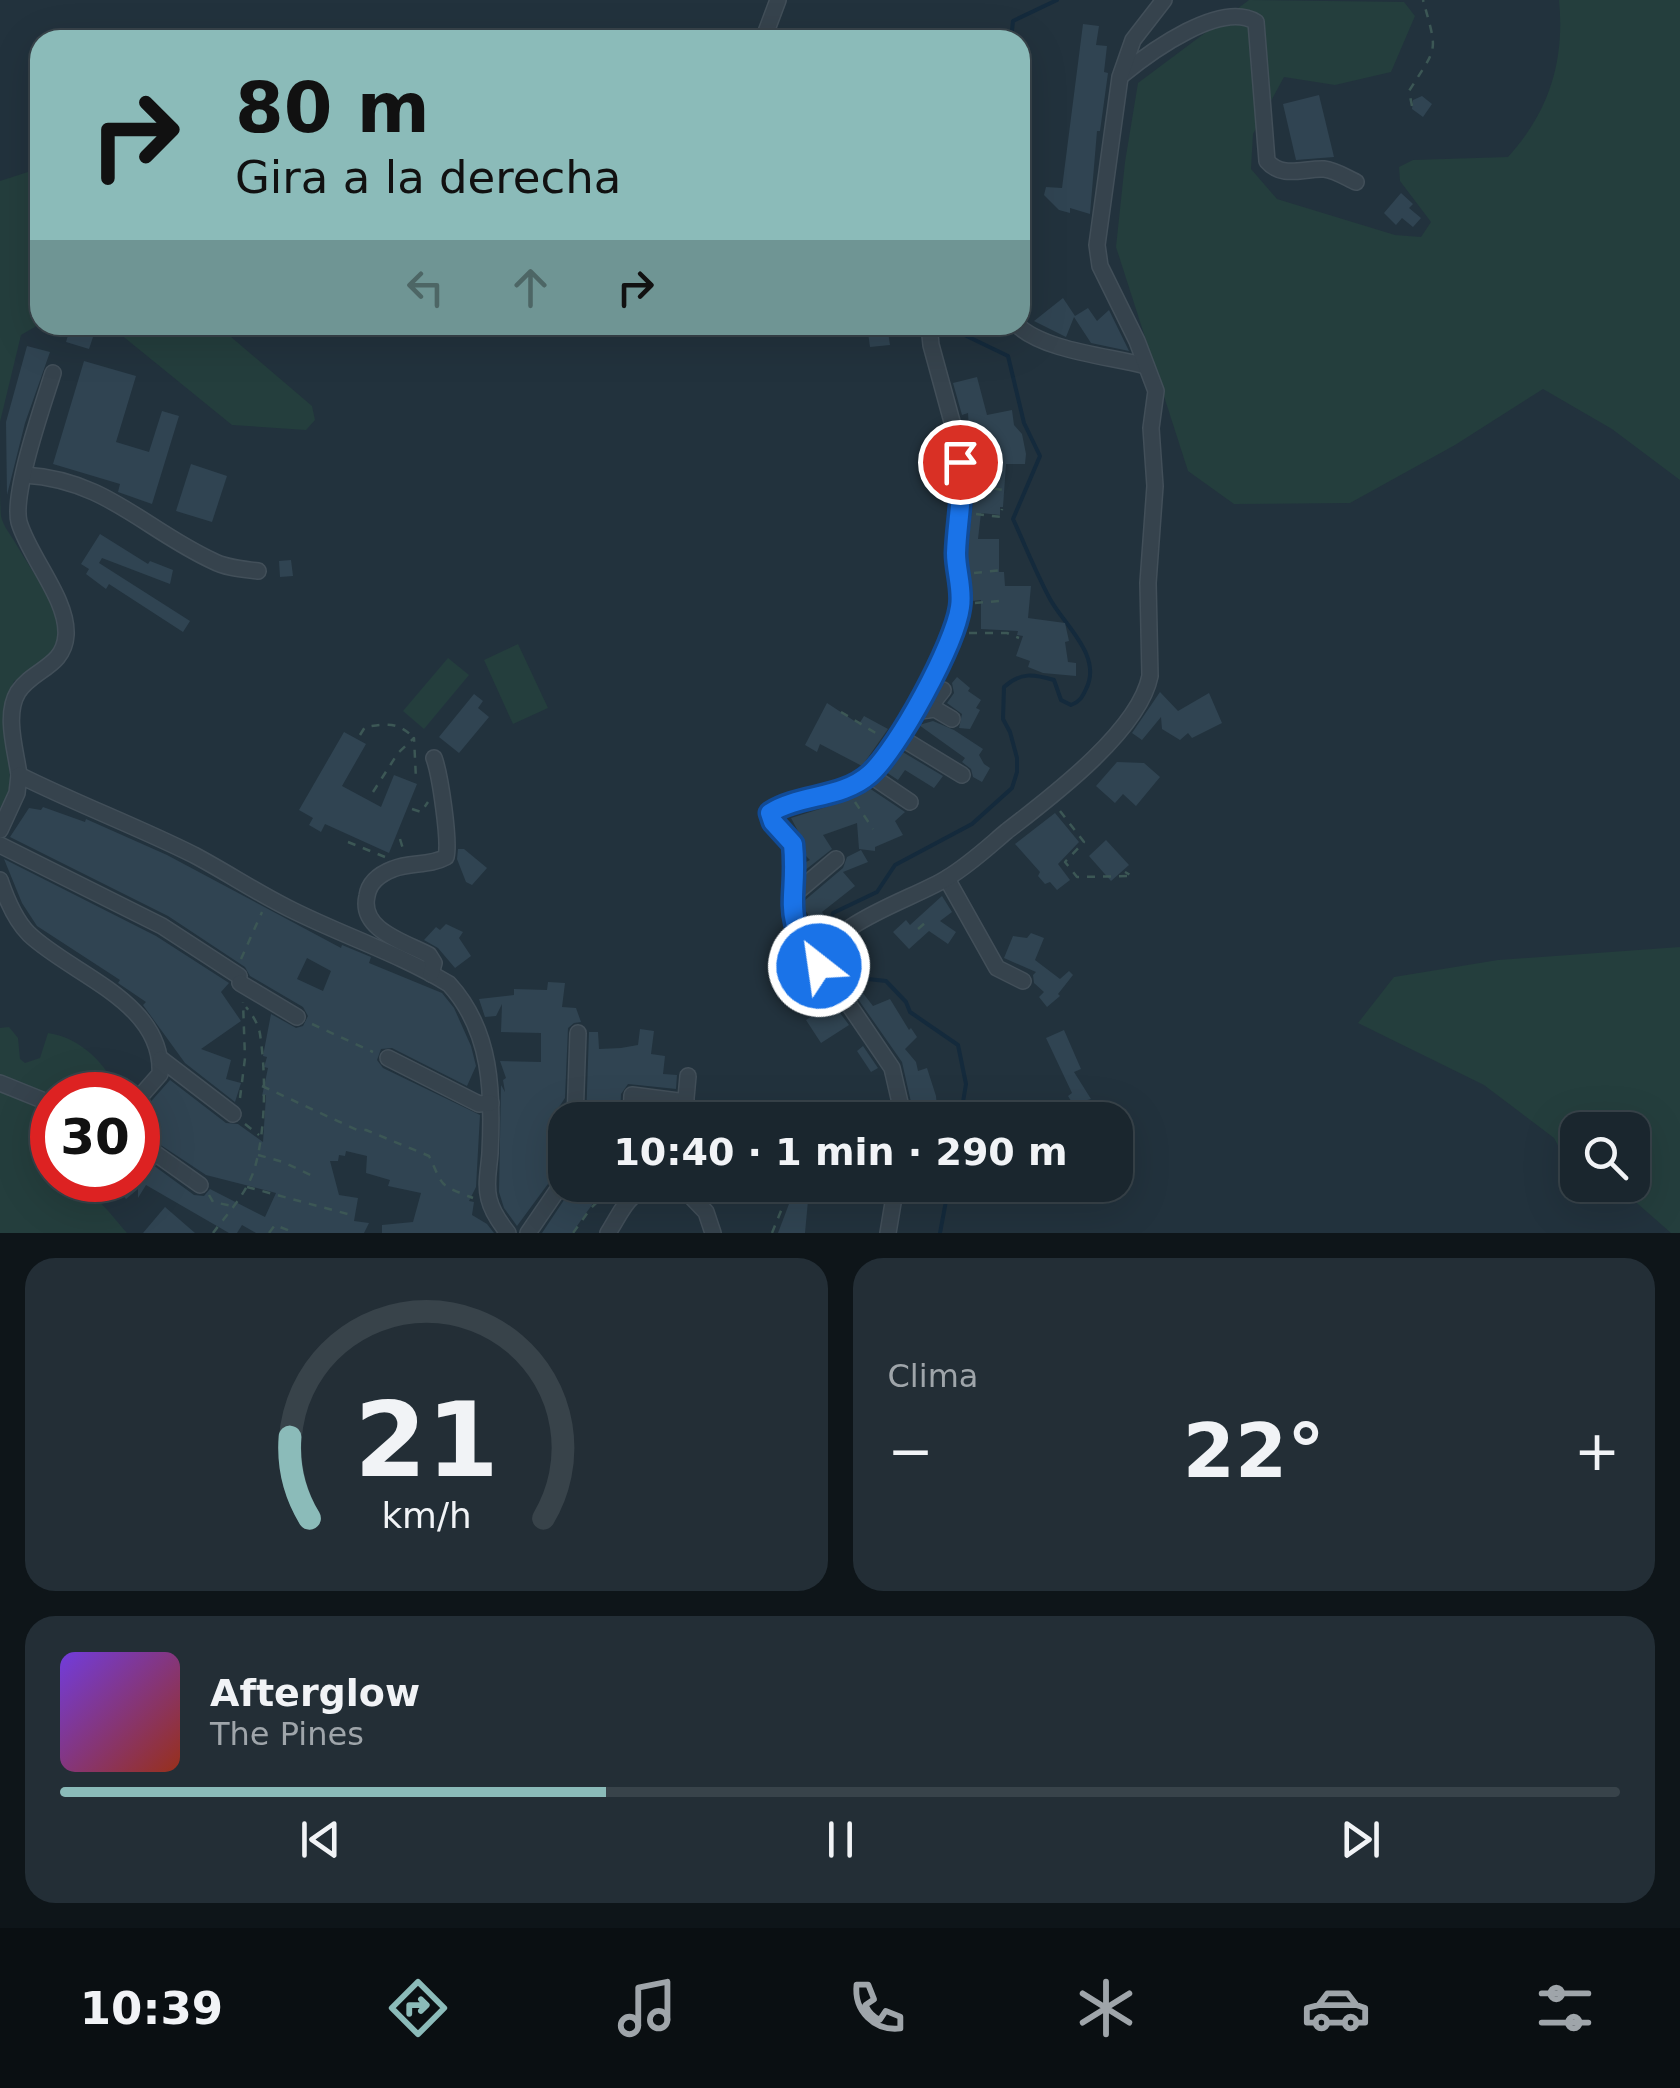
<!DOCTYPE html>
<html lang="es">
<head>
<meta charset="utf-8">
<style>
  :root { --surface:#1a262e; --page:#232e36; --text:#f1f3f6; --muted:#9fa5aa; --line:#38434a; --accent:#8bbbb9 }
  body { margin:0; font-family:"DejaVu Sans",sans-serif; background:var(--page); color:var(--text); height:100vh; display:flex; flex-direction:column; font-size:38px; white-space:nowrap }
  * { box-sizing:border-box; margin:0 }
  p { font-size:32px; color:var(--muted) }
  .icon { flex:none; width:55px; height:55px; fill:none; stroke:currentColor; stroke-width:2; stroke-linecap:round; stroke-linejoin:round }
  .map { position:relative; height:1233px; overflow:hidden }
  .details { display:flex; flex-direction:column; gap:25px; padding:25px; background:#0e1519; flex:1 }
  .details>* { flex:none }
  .guide { position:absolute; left:30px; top:30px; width:1000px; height:305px; border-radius:30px; box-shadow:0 10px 40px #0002,0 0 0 2px var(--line); background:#8bbbb9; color:#111; overflow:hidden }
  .fabs { position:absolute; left:1560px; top:1112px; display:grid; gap:20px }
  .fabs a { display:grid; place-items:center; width:90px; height:90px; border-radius:20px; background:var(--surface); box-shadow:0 10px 40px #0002,0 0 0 2px var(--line); font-size:50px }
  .speed { position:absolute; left:30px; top:1072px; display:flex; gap:20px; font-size:50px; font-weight:700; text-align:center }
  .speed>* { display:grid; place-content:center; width:130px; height:130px; border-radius:50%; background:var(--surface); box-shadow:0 10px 40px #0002,0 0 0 2px var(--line); line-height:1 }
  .speed .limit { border:15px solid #d22; background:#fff; color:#111 }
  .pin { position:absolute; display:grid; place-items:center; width:85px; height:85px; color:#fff; margin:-42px; border:5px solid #fff; border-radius:50%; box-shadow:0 2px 10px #0007 }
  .me { position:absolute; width:110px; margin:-55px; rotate:330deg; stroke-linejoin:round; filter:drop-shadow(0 0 8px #0008) }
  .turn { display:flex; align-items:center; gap:35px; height:210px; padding:0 40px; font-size:45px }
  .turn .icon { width:130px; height:130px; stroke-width:2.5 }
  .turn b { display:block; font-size:70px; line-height:85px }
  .lanes { display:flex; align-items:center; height:95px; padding:0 40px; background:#0003; justify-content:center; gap:50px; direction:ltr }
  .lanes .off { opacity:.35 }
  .big { font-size:75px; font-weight:700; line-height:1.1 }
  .details .card { flex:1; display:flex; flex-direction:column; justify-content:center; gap:15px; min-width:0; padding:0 35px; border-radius:30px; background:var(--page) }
  .details .dial { align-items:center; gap:0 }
  .dial svg { height:260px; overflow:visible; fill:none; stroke:var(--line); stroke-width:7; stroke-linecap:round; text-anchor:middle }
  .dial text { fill:var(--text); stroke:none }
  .song { display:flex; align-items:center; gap:30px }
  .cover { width:120px; height:120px; border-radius:15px; background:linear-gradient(135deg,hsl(260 70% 55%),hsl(10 70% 35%)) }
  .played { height:10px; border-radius:5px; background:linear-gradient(90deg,var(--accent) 35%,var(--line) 35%) }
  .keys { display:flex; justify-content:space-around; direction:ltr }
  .heat { display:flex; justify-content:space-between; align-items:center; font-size:55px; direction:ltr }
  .details .tiles { flex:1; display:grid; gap:25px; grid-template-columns:1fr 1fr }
  .card:last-child { grid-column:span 2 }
  .trip { position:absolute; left:548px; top:1102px; width:585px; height:100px; border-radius:30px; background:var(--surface); box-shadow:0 10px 40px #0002,0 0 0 2px var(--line); font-weight:700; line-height:100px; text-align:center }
  .tab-bar { display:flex; height:160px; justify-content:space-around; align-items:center; background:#0a0f12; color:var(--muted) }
  .tab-bar .icon { width:70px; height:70px }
  .tab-bar .active { color:var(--accent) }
  .tab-bar b { font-size:45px; color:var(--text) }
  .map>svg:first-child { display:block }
  .green { fill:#243e3d }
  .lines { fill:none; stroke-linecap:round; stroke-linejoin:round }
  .stream { stroke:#142a3c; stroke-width:4 }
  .building { fill:#304452; fill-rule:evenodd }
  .minor-casing { stroke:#424f59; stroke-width:18 }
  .path { stroke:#3c5755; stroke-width:2.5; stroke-dasharray:8 8; stroke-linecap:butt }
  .minor { stroke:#36434d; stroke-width:15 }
  .route-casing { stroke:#114b97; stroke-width:25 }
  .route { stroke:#1a73e8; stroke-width:18 }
</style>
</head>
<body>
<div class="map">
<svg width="1680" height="1233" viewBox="0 0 1680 1233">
  <rect width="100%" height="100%" fill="#22323d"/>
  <!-- green -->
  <g class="green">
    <path d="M1249,0L1404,2L1415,16L1391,72L1335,85L1284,77L1253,134L1251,169L1277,199L1395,235L1421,237L1431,222L1400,181L1399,167L1413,160L1508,157C1549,112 1565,61 1559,0H1680V480L1612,429L1543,389L1455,445L1350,503L1234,504L1188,471L1116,247L1125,162L1138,83Z"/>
    <path d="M40,162V324L21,335L0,422V181L31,171Z"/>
    <path d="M109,325H217L312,406L315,420L306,430L232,425Z"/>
    <path d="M0,470C0,484 0,502 1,516C3,526 11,535 16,544C48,599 93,645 14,681C10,693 4,707 4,720C2,749 21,784 0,808Z"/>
    <path d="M518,644L548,708L513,724L484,660Z"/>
    <path d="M448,658L469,675L424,729L403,711Z"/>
    <path d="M1680,947V1233H1671L1630,1197L1582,1193L1578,1185H1632V1130H1578V1184L1554,1138L1484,1085L1358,1023L1394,977L1498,960Z"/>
    <path d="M9,1027L18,1038L20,1059L25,1063L40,1058L48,1033C76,1037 99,1057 113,1081L109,1095H52L48,1168L52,1171V1180C87,1180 106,1209 127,1233H0V1028Z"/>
  </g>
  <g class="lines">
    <!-- stream -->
    <g class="stream">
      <path d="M1011,40L1013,21L1057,0"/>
      <path d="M828,932L833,913L877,892L895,865L972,824L1012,788L1017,772V758L1010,732L1003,719L1004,687C1021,672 1033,674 1054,680L1061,700L1071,705C1079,702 1082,698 1086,689C1103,656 1064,625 1050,599C1036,573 1025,545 1013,519L1040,456L1024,423L1008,356L950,328V325"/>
      <path d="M834,963L859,978L886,981L906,1002L910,1012L958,1045L966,1084L960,1120"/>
      <path d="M940,1233L949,1185"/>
    </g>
  </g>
  <!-- building -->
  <g class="building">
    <path d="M1083,24L1099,26L1096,45L1107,46L1104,72L1108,73L1100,131H1097L1090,214L1070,208V213L1059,210L1044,195L1046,187L1062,188Z"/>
    <path d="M1319,95L1334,157L1296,160L1283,104Z"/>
    <path d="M1422,96L1432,104L1423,117L1412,109L1413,100Z"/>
    <path d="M1401,193L1413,204L1409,208L1421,218L1413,227L1402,218L1396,225L1384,213Z"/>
    <path d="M1063,298L1075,316L1088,308L1097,321L1109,310L1129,351L1091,343L1074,317L1066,337L1034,321Z"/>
    <path d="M71,325H97L89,349L66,342Z"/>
    <path d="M867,325H887L890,345L870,347Z"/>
    <path d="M27,346L50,352L25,423L7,495L6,422Z"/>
    <path d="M84,361L136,376L116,442L149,452L162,411L179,416L152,504L118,492L120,484L53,464Z"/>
    <path d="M977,377L987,415L1012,410L1014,425L1022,434L1026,454L1025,464H1006L1003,507H1000V515L981,513L978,539H999V572H1004L1005,586H1031L1028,618L1065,623L1069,641L1065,642L1068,662L1076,663V676L1043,673L1028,667L1030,661L1016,656L1023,636L1017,635L1018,631L981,629V600L972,601L967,556L973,500L968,413L962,415L953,383Z"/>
    <path d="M191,464L227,476L212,522L176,511Z"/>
    <path d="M100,534L148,564L150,561L173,570L170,584L102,558L99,563L190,621L183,632L109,584L106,589L86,574L89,569L81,564Z"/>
    <path d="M291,560L293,576L280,577L279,561Z"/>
    <path d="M957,677L970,688L968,691L981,700L976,708L980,710L970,729L959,728L962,714L947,703L954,693L952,683Z"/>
    <path d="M1160,692L1178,711L1209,693L1222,723L1192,738L1188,733L1180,740L1162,729L1161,717L1142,740L1132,733Z"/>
    <path d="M474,694L483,701L478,708L489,717L459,753L439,737Z"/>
    <path d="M827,703L859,724L864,716L888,729L862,766L820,744L817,752L805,745Z"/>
    <path d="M933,721L954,730L983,749L979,755L984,764L990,768L982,782L973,777L971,769L962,762L965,758L919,725Z"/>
    <path d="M344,732L366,744L342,786L381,807L394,775L417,784L389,853L325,824L321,832L309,825L313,818L299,810Z"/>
    <path d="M901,751L943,776L934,788L905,770L898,780L886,772Z"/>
    <path d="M1117,762L1144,763L1160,777L1136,806L1123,794L1115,803L1096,786Z"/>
    <path d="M869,788L905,812L895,821L903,835L875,847V851L859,849L857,823L823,835L832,849L804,871V863L810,860L804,854L805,844L791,818L839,803Z"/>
    <path d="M43,807L85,822L86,819L167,855L341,948L342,945L371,957L369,963L442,993L454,1008L471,1046L476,1066L467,1086L392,1048L381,1049L377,1060L383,1068L480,1115L476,1187L469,1201L474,1202L472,1215L487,1224L494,1233H382V1225L413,1222L421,1193L388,1186L390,1180L366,1173L367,1156L346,1151L345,1156L339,1155L338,1161H330L339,1195L358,1198L354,1221L369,1223L364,1233H256L242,1225L237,1233H229L146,1185L138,1198V1189L126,1199L110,1180H138V1154L194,1195L204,1196L210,1189L265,1217L276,1193L206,1175L138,1130V1116L170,1080L226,1123L238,1124L263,1142L266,1095L262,1096L268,1068L264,1067L267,1057L263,1056L271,1014L296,1028L303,1026L308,1016L303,1007L250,976L245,967L168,916L10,837L29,808L41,810ZM307,958L331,971L323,991L297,979Z"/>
    <path d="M1055,813L1079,842L1058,864L1070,880L1057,890L1050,882L1045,884L1038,876L1040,872L1015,844Z"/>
    <path d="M1106,840L1129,865L1111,881L1089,856Z"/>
    <path d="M458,849H464L487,868L472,885L466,882L457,859Z"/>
    <path d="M861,850L868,862L843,872L855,886L822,912L826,918L817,926L804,909V901L843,868L847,857Z"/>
    <path d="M4,859L156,936L229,983L221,992L241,1021L201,1049L231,1060L226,1079L241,1083L235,1102L185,1063L143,1005L146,1002L118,983L120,980L37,926L22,903Z"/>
    <path d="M942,896L952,912L940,921L956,932L948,944L929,931L909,949L893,932L906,920L910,925Z"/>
    <path d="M446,924L463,932L459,938L471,956L455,968L438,948L424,940L436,927L440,930Z"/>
    <path d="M1031,933L1044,938L1035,960L1060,979L1069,971L1073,975L1058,994L1060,996L1047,1007L1039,997L1044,992L1034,983L1033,975L1036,972L1004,958L1013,936L1027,938Z"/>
    <path d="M807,969L849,1025L821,1043L806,1020L818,1012L792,981Z"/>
    <path d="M837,969L852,979L873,1006L890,999L909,1030L911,1028L917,1037L905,1049L916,1062L918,1071L927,1068L936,1096L938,1120H915L902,1062Z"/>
    <path d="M548,982L565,983L562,1007L576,1008L581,1022L574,1023L568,1028L565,1098L547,1125L565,1126V1168L556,1173L517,1226L504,1208L499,1192L501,1085L505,1092L503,1080L506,1078L500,1061L541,1062V1033L501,1032L502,1004L496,1016L485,1017L479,999L514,995V989L547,990Z"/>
    <path d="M640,1029L654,1031L651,1054L665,1056L663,1074L677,1075L676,1089L628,1084L621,1094L620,1120H586L589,1032H598L599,1049L621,1048L638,1045Z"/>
    <path d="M1064,1030L1081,1069L1074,1072L1091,1099L1073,1104L1068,1096L1072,1093L1046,1038Z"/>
    <path d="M863,1046L878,1068L871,1072L857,1051Z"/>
    <path d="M874,1107L873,1120H817L816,1111Z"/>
    <path d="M643,1108L673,1112V1120H642Z"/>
    <path d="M574,1185H606L572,1233H542Z"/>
    <path d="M795,1188L809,1190L805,1233H778Z"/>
    <path d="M165,1207L195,1233H143Z"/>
  </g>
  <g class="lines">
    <defs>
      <g id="minor">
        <path d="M763,40L778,0"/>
        <path d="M1122,75C1150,52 1221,0 1256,22L1267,161C1282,179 1304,168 1324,169C1335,170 1347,178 1356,182"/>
        <path d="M1017,325C1045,351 1108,356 1146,366"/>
        <path d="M25,475C106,480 144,529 213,561C226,568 243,569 258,571"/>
        <path d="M927,710L943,690"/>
        <path d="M912,712L935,709L952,719"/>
        <path d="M898,736L962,775"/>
        <path d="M19,775C16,751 4,715 18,692C33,669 64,667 66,635C68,599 29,557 19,522C12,493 43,405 53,373"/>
        <path d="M870,775L910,802"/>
        <path d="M0,830L17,793L19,775C77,804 136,826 194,855C226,872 256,892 288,908C341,935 398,953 449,984C492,1031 493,1093 490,1153C489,1169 485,1184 489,1199C492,1212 500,1223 508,1233"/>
        <path d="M0,845L162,926L239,976"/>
        <path d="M947,879L997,968L1023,981"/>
        <path d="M0,880C6,898 15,920 29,934C72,975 164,1002 160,1074L138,1099"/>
        <path d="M791,897L836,859"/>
        <path d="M819,967C825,924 914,899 947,878C969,865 988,847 1007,831C1051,797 1139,731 1150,676L1148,583L1155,486L1151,428L1156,391L1137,341L1100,266L1097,245L1120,77L1133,40L1164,0"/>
        <path d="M431,974L434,963L429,955C405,942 359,930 367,896C369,882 380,874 393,869C410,862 430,866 446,857C450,841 440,774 434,758"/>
        <path d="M240,983L297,1017"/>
        <path d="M388,1058L479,1104L491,1103"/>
        <path d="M161,1059L233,1114"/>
        <path d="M0,1083L52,1104"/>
        <path d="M575,1120L578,1033"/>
        <path d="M631,1120L632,1095L686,1102"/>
        <path d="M684,1120L688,1076"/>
        <path d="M904,1120L892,1068L845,999L805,949L793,923V845L773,822L771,813L841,790L870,775L922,701L953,633L961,605L956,556L962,500L961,471L957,440L931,345L929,325"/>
        <path d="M138,1141L200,1185"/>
        <path d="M680,1185L706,1212L713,1233"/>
        <path d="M528,1233L565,1179"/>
        <path d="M608,1233C625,1206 627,1191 661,1185"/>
        <path d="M888,1233L896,1185"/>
      </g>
    </defs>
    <!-- minor casing -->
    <use href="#minor" class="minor-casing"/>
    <!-- path -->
    <g class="path">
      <path d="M1412,106L1409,91C1438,45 1438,54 1423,0"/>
      <path d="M976,461H1001"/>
      <path d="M978,486L1004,490"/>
      <path d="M976,514L1001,517L1002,509"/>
      <path d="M974,573L1002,570"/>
      <path d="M975,603L999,601"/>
      <path d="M969,633H1007L1019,638"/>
      <path d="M841,712L879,735"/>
      <path d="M360,735L365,727C386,724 397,721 413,737"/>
      <path d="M373,792L398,753L414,738L416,779"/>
      <path d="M855,802L873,829"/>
      <path d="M412,809L421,812L428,802"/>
      <path d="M1060,811L1084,842L1065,862L1077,877L1132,876L1125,872"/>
      <path d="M400,839L403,849"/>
      <path d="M348,842L385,857"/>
      <path d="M918,929L925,923"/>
      <path d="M241,959L262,912"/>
      <path d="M312,1024L373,1052"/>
      <path d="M262,1086L357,1130H366L429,1156C444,1187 437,1184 473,1198"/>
      <path d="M240,1098L245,1058L243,1002"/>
      <path d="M245,1124L259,1135"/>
      <path d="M258,1155L283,1162L317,1178"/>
      <path d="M247,1187L355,1216"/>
      <path d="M209,1195L213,1202L232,1206"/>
      <path d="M213,1233C228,1213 248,1192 255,1167C266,1128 266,1074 260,1034C258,1023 253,1016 246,1007"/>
      <path d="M269,1233L275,1225L295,1233"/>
      <path d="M573,1233L591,1208L607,1193L609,1202"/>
      <path d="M772,1233L787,1196"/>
    </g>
    <!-- minor -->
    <use href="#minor" class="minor"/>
  </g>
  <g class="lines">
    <defs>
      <path id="route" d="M819,966C778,913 799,901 793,844L773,822L770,813C800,794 842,799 870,774C898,749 955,644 960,607C963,589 956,571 956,553C957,522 964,493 960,462"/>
    </defs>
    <!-- route casing -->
    <use href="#route" class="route-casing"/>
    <!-- route -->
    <use href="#route" class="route"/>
  </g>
</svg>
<div class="fabs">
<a><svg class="icon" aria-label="search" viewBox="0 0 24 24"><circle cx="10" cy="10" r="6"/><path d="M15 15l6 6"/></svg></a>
</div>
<div class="speed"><div class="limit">30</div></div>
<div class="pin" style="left:960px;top:462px;background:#d93025"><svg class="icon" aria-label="arrive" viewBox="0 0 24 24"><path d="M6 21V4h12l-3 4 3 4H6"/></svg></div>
<svg class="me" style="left:819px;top:966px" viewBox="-20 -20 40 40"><circle r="17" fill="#1a73e8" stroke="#fff" stroke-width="3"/><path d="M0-11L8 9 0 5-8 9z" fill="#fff"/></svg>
<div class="trip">10:40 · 1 min · 290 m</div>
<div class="guide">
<div class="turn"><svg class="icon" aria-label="right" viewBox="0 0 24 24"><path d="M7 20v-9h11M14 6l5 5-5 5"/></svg><div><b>80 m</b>Gira a la derecha</div></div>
<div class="lanes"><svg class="icon off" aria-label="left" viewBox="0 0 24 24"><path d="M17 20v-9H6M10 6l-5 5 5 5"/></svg><svg class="icon off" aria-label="ahead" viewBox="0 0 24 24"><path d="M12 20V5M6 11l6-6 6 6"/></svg><svg class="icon" aria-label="right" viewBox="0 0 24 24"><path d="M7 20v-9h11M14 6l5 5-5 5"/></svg></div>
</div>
</div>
<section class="details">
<div class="tiles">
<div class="card dial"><svg viewBox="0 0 100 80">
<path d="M14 69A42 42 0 1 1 86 69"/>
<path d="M14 69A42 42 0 0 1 8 44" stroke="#8bbbb9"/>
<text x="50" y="56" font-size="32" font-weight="700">21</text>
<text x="50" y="72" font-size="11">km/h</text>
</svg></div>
<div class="card"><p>Clima</p>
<div class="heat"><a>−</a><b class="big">22°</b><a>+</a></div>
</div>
<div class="card">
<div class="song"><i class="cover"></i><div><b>Afterglow</b><p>The Pines</p></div></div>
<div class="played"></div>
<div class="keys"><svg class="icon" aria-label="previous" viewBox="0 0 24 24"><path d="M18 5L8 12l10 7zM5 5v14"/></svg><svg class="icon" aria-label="pause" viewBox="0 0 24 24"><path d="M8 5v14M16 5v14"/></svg><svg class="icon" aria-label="next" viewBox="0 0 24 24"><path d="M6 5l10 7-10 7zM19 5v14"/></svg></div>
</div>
</div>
</section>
<nav class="tab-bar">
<b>10:39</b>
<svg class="icon active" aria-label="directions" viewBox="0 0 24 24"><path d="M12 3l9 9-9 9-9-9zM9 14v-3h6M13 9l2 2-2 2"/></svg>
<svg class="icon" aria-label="music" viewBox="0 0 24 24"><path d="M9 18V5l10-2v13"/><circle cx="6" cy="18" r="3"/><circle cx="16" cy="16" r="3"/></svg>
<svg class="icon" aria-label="phone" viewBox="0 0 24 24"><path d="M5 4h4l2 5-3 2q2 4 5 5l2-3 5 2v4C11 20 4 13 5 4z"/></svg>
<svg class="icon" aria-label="climate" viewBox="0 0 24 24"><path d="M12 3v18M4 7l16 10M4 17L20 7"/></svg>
<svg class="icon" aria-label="car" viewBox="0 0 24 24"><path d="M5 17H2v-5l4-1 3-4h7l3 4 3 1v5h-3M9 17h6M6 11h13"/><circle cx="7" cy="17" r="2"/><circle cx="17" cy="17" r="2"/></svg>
<svg class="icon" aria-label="filters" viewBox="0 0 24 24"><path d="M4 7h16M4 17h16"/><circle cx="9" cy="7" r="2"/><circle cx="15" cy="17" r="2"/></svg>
</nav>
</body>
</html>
